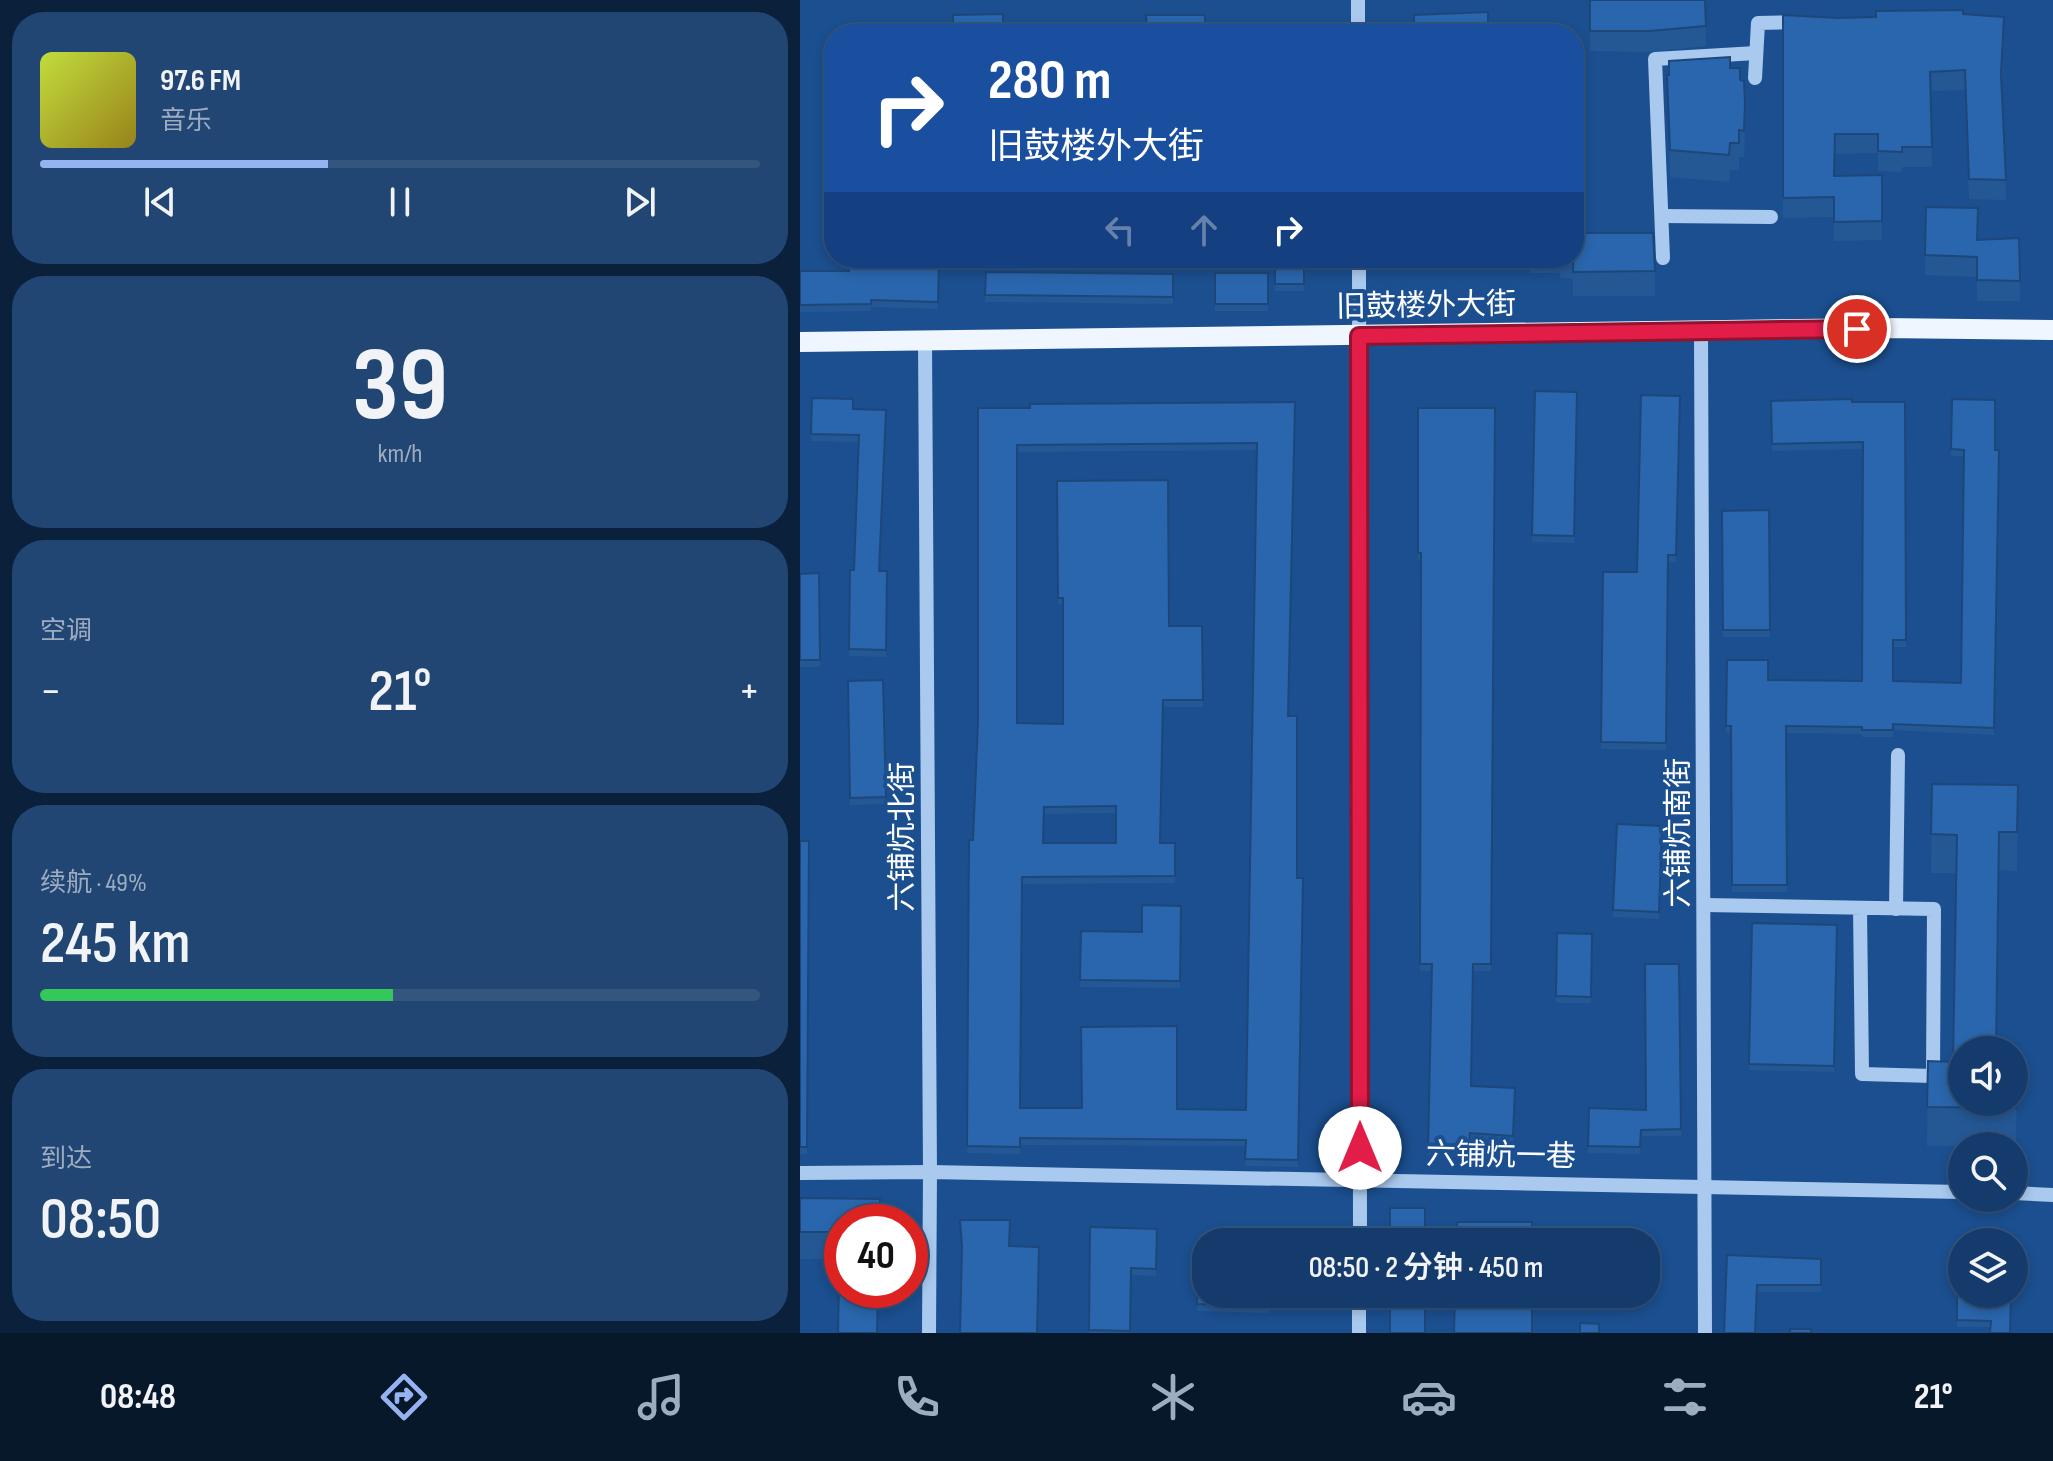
<!DOCTYPE html>
<html lang="zh">
<head>
<meta charset="utf-8">
<style>
  :root { --surface:#143b6b; --page:#214673; --text:#f1f3f6; --muted:#9dadc1; --line:#33557e; --accent:#95b2f1 }
  body { margin:0; font-family:"Sofia Sans Condensed","Noto Sans SC",sans-serif; background:var(--page); color:var(--text); height:100vh; display:flex; flex-direction:column; font-size:30px; white-space:nowrap }
  * { box-sizing:border-box; margin:0 }
  p { font-size:26px; color:var(--muted) }
  .icon { flex:none; width:44px; height:44px; fill:none; stroke:currentColor; stroke-width:2; stroke-linecap:round; stroke-linejoin:round }
  .map { position:relative; flex:1; overflow:hidden }
  .panel { display:flex; flex-direction:column; gap:12px; padding:12px; background:#0b203b; width:800px }
  .panel>* { flex:none }
  .top-card { position:absolute; left:24px; top:24px; width:760px; height:244px; border-radius:32px; box-shadow:0 4px 12px #0003,0 0 0 2px var(--line); background:#1a4fa0; color:#fff; overflow:hidden }
  .controls { position:absolute; left:1148px; top:1036px; display:grid; gap:16px }
  .controls a { display:grid; place-items:center; width:80px; height:80px; border-radius:50%; background:var(--surface); box-shadow:0 4px 12px #0003,0 0 0 2px var(--line); font-size:40px }
  .speed { position:absolute; left:24px; top:1204px; display:flex; gap:16px; font-size:40px; font-weight:700; text-align:center }
  .speed>* { display:grid; place-content:center; width:104px; height:104px; border-radius:50%; background:var(--surface); box-shadow:0 4px 12px #0003,0 0 0 2px var(--line); line-height:1 }
  .speed .limit { border:12px solid #d22; background:#fff; color:#111 }
  .pin { position:absolute; display:grid; place-items:center; width:68px; height:68px; color:#fff; margin:-34px; border:4px solid #fff; border-radius:50%; box-shadow:0 2px 8px #0007 }
  .me { position:absolute; width:88px; margin:-44px; rotate:0deg; stroke-linejoin:round; filter:drop-shadow(0 0 6px #0008) }
  .turn { display:flex; align-items:center; gap:28px; height:168px; padding:0 32px; font-size:36px }
  .turn .icon { width:104px; height:104px; stroke-width:2.5 }
  .turn b { display:block; font-size:56px; line-height:68px }
  .lanes { display:flex; align-items:center; height:76px; padding:0 32px; background:#0003; justify-content:center; gap:40px; direction:ltr }
  .lanes .off { opacity:.35 }
  .big { font-size:60px; font-weight:600; line-height:1.1 }
  .panel .card { flex:1; display:flex; flex-direction:column; justify-content:center; gap:12px; min-width:0; padding:0 28px; border-radius:32px; background:var(--page) }
  .panel .dial { align-items:center; gap:0 }
  .dial b { font-size:104px; line-height:1 }
  .song { display:flex; align-items:center; gap:24px }
  .cover { width:96px; height:96px; border-radius:12px; background:linear-gradient(135deg,hsl(70 70% 55%),hsl(50 70% 35%)) }
  .played { height:8px; border-radius:4px; background:linear-gradient(90deg,var(--accent) 40%,var(--line) 40%) }
  .keys { display:flex; justify-content:space-around; direction:ltr }
  .heat { display:flex; justify-content:space-between; align-items:center; font-size:44px; direction:ltr }
  .charge { height:12px; border-radius:6px; background:linear-gradient(90deg,#34c759 49%,var(--line) 0) }
  .trip { position:absolute; left:392px; top:1228px; width:468px; height:80px; border-radius:32px; background:var(--surface); box-shadow:0 4px 12px #0003,0 0 0 2px var(--line); font-weight:600; line-height:80px; text-align:center }
  .tabs { display:flex; height:128px; justify-content:space-around; align-items:center; background:#08182b; color:var(--muted) }
  .tabs .icon { width:56px; height:56px }
  .tabs .selected { color:var(--accent) }
  .tabs b { font-size:36px; color:var(--text) }
  main { display:flex; flex:1; min-height:0 }
  .map>svg:first-child { display:block }
  .lines { fill:none; stroke-linecap:round; stroke-linejoin:round }
  .minor { stroke:#a9c9ee; stroke-width:14 }
  .major { stroke:#f0f6ff; stroke-width:20 }
  .wall { fill:#245895; fill-rule:evenodd }
  .building { fill:#2a66ad; stroke:#1d4779; stroke-width:2; fill-rule:evenodd }
  .route-casing { stroke:#92132f; stroke-width:20 }
  .route { stroke:#e11d48; stroke-width:14 }
  .labels { text-anchor:middle; stroke-width:8; stroke-linejoin:round; paint-order:stroke }
  .street-label { font-size:30px; fill:#fff; stroke:#1b4f8f }
</style>
</head>
<body>
<main>
<section class="panel">
<div class="card">
<div class="song"><i class="cover"></i><div><b>97.6 FM</b><p>音乐</p></div></div>
<div class="played"></div>
<div class="keys"><svg class="icon" aria-label="previous" viewBox="0 0 24 24"><path d="M18 5L8 12l10 7zM5 5v14"/></svg><svg class="icon" aria-label="pause" viewBox="0 0 24 24"><path d="M8 5v14M16 5v14"/></svg><svg class="icon" aria-label="next" viewBox="0 0 24 24"><path d="M6 5l10 7-10 7zM19 5v14"/></svg></div>
</div>
<div class="card dial"><b>39</b><p>km/h</p></div>
<div class="card"><p>空调</p>
<div class="heat"><a>−</a><b class="big">21°</b><a>+</a></div>
</div>
<div class="card"><p>续航 · 49%</p><b class="big">245 km</b><div class="charge"></div></div>
<div class="card"><p>到达</p><b class="big">08:50</b></div>
</section>
<div class="map">
<svg width="1253" height="1333" viewBox="0 0 1253 1333">
  <rect width="100%" height="100%" fill="#1b4f8f"/>
  <g class="lines">
    <!-- minor -->
    <g class="minor">
      <path d="M558,0V34"/>
      <path d="M955,78L958,23L999,22"/>
      <path d="M862,216L971,217"/>
      <path d="M559,258L560,1242"/>
      <path d="M863,258L855,59L956,53"/>
      <path d="M901,332L905,1333"/>
      <path d="M125,340L130,1172L129,1333"/>
      <path d="M904,905C981,906 1057,908 1134,909L1133,1076L1062,1074L1060,908"/>
      <path d="M1096,909L1098,755"/>
      <path d="M0,1173L130,1172L1162,1192"/>
      <path d="M1214,1193L1253,1195"/>
      <path d="M559,1333V1294"/>
    </g>
    <!-- major -->
    <path class="major" d="M0,342L1082,328L1253,330"/>
  </g>
  <!-- wall -->
  <g class="wall">
    <path d="M790,0L906,26V46L849,52L790,51Z"/>
    <path d="M1163,14L1204,37L1202,84L1206,200L1169,199L1165,90L1130,91L1132,167H1102V172L1078,171V153L1035,154V176L1082,175V240L1034,241V217L983,218V15L1038,18Z"/>
    <path d="M930,68L940,80L945,130L944,157H939V170H930L929,182L870,177L867,75Z"/>
    <path d="M1126,207L1177,240L1220,281V301H1177V277L1125,275Z"/>
    <path d="M140,258L138,309L71,307V311L0,312V271H49Z"/>
    <rect x="475" y="258" width="29" height="33"/>
    <path d="M730,258H774L855,271V296H773V279L760,278V273H730Z"/>
    <path d="M186,272L373,274V304L185,302Z"/>
    <rect x="415" y="273" width="53" height="38"/>
    <path d="M735,391L777,392L774,543L732,542Z"/>
    <path d="M880,396L876,562H868L866,750L801,749L803,572H837Z"/>
    <path d="M12,398L53,409L86,410L79,571H87L86,657L49,656L50,570H54L59,442L11,441Z"/>
    <path d="M1152,399L1195,450L1194,735L1093,730V737H1062V734L986,733L987,892H932L931,733L926,732L927,660L968,680L1062,681L1063,449L972,451L971,401L1105,402L1106,647H1093V681L1161,683L1164,456H1151Z"/>
    <path d="M495,402L488,716L497,878H503L498,1167L445,1166L446,1146L220,1145V1154L167,1153L169,840H173L178,721V408H230ZM457,450L446,1110L220,1108L222,884L375,883V843H360L363,707H403L402,626H369L257,481L258,604H263V724L217,723V452ZM316,813V843H243L244,814Z"/>
    <path d="M618,408H695L691,971H673L671,1086L715,1088L713,1142L670,1140L669,1157L628,1156L632,971H620L621,560H618Z"/>
    <path d="M969,510L970,637H923L922,511Z"/>
    <path d="M19,573L20,667H0V574Z"/>
    <path d="M83,680L86,804L50,805L48,681Z"/>
    <path d="M1132,784L1218,785L1217,871L1199,870L1162,1102L1217,1062L1216,1147L1127,1146L1128,1061L1153,1062L1156,873H1131Z"/>
    <path d="M817,824L862,826L859,919L813,917Z"/>
    <path d="M0,841H9L7,1154H0Z"/>
    <path d="M381,906L380,988L280,987L281,931L342,932Z"/>
    <path d="M952,923L1037,925L1034,1072L949,1070Z"/>
    <path d="M757,933L792,934L791,1003H756Z"/>
    <path d="M879,964L881,1136H841L840,1154L788,1153L789,1108L846,1110Z"/>
    <path d="M0,1198L80,1199L40,1259H0Z"/>
    <path d="M290,1227L357,1229L356,1276L331,1275L330,1333H289Z"/>
    <path d="M398,1239L469,1294V1313L397,1311Z"/>
    <path d="M927,1255L1021,1259V1292H957Z"/>
    <path d="M1157,1258L1211,1294L1190,1327H1157Z"/>
  </g>
  <!-- building -->
  <g class="building">
    <path d="M790,0H905L906,26L849,31H790Z"/>
    <path d="M1163,10V14L1204,17L1201,74L1206,180L1169,179L1165,70L1130,72L1132,147H1102V152L1078,151V134H1035L1034,176L1082,175V221L1034,222V197L983,198V15L1038,18L1076,17V11Z"/>
    <path d="M688,12V34H597L599,32L614,31V15Z"/>
    <path d="M203,14V34H153V15Z"/>
    <path d="M346,15H405V34H347Z"/>
    <path d="M930,57V68H940V80L944,81L945,103L944,131L939,130V143H930L929,155L870,150L867,75H869V61Z"/>
    <path d="M1126,207L1178,208L1177,240L1219,238L1220,281L1177,280V257L1125,255Z"/>
    <path d="M774,233H853L855,271L773,272Z"/>
    <path d="M49,258H139L138,302L71,300V304L0,305V271H49Z"/>
    <rect x="475" y="258" width="29" height="26"/>
    <path d="M186,272L373,274V297L185,295Z"/>
    <rect x="415" y="273" width="53" height="31"/>
    <path d="M735,391L777,392L774,536L732,535Z"/>
    <path d="M841,395L880,396L876,555H868L866,743L801,742L803,572H837Z"/>
    <path d="M12,398L53,399V409L86,410L79,571H87L86,650L49,649L50,570H54L59,435L11,434Z"/>
    <path d="M1052,399V402H1105L1106,640H1093V681L1161,683L1164,450L1151,449L1152,399L1195,400V450H1199L1194,728L1093,724V730H1062V727L986,726L987,885H932L931,726H926L927,660H968V680L1062,681L1063,442L972,444L971,401Z"/>
    <path d="M495,402L488,716H497V878H503L498,1160L445,1159L446,1140L220,1138V1147L167,1146L169,840H173L178,721V408H230V404ZM457,443L446,1110L377,1109V1026L281,1027L282,1108H220L222,877L375,876V843H360L363,700H403L402,626H369L368,480L257,481L258,598H263V724L217,723V445ZM316,806V843H243L244,807Z"/>
    <path d="M618,408H695L691,964H673L671,1086L715,1088L713,1136L670,1133L669,1150H628L632,964H620L621,553H618Z"/>
    <path d="M969,510L970,630H923L922,511Z"/>
    <path d="M19,573L20,660H0V574Z"/>
    <path d="M83,680L86,797L50,798L48,681Z"/>
    <path d="M1132,784L1218,785L1217,832H1199L1196,1050H1162V1102H1214V1062H1217L1216,1108L1127,1107L1128,1061L1153,1062L1157,835L1131,834Z"/>
    <path d="M817,824L862,826L859,912L813,910Z"/>
    <path d="M0,841H9L7,1147H0Z"/>
    <path d="M342,905L381,906L380,981L280,980L281,931L342,932Z"/>
    <path d="M952,923L1037,925L1034,1066L949,1064Z"/>
    <path d="M757,933L792,934L791,997L756,996Z"/>
    <path d="M845,964H879L881,1129L841,1130L840,1147L788,1146L789,1108L846,1110Z"/>
    <path d="M0,1198L80,1199L79,1222H42V1290H78L77,1333H38L40,1232H0Z"/>
    <rect x="590" y="1208" width="35" height="34"/>
    <path d="M160,1220H210L209,1246L239,1247L237,1333H160L162,1246Z"/>
    <rect x="657" y="1222" width="75" height="20"/>
    <path d="M290,1227L357,1229L356,1269L331,1268L330,1331L289,1330Z"/>
    <path d="M398,1239L470,1240V1242H406V1294H469V1306L397,1304Z"/>
    <path d="M927,1255L1021,1259V1285H957L955,1333H924Z"/>
    <path d="M1157,1258H1162V1294H1211L1210,1333H1190L1191,1321L1157,1320Z"/>
    <rect x="590" y="1294" width="35" height="39"/>
    <path d="M655,1294H732V1333H654Z"/>
    <path d="M780,1323L799,1324V1333H780Z"/>
    <rect x="990" y="1329" width="21" height="4"/>
  </g>
  <g class="lines">
    <defs>
      <path id="route" d="M560,1148L559,336L1057,329"/>
    </defs>
    <!-- route casing -->
    <use href="#route" class="route-casing"/>
    <!-- route -->
    <use href="#route" class="route"/>
  </g>
  <g class="labels">
    <!-- street labels -->
    <g class="street-label">
      <text transform="translate(626 305) rotate(-1)" y="10">旧鼓楼外大街</text>
      <text transform="translate(878 833) rotate(-90)" y="10">六铺炕南街</text>
      <text transform="translate(102 837) rotate(-90)" y="10">六铺炕北街</text>
      <text transform="translate(701 1155) rotate(1)" y="10">六铺炕一巷</text>
    </g>
  </g>
</svg>
<div class="controls">
<a><svg class="icon" aria-label="sound" viewBox="0 0 24 24"><path d="M4 9h4l5-4v14l-5-4H4zM17 9q2 3 0 6"/></svg></a>
<a><svg class="icon" aria-label="search" viewBox="0 0 24 24"><circle cx="10" cy="10" r="6"/><path d="M15 15l6 6"/></svg></a>
<a><svg class="icon" aria-label="layers" viewBox="0 0 24 24"><path d="M12 4l9 5-9 5-9-5zM3 14l9 5 9-5"/></svg></a>
</div>
<div class="speed"><div class="limit">40</div></div>
<div class="pin" style="left:1057px;top:329px;background:#d93025"><svg class="icon" aria-label="arrive" viewBox="0 0 24 24"><path d="M6 21V4h12l-3 4 3 4H6"/></svg></div>
<svg class="me" style="left:560px;top:1148px" viewBox="-20 -20 40 40"><circle r="19" fill="#fff"/><path d="M0-13L10 11 0 6-10 11z" fill="#e11d48"/></svg>
<div class="trip">08:50 · 2 分钟 · 450 m</div>
<div class="top-card">
<div class="turn"><svg class="icon" aria-label="right" viewBox="0 0 24 24"><path d="M7 20v-9h11M14 6l5 5-5 5"/></svg><div><b>280 m</b>旧鼓楼外大街</div></div>
<div class="lanes"><svg class="icon off" aria-label="left" viewBox="0 0 24 24"><path d="M17 20v-9H6M10 6l-5 5 5 5"/></svg><svg class="icon off" aria-label="ahead" viewBox="0 0 24 24"><path d="M12 20V5M6 11l6-6 6 6"/></svg><svg class="icon" aria-label="right" viewBox="0 0 24 24"><path d="M7 20v-9h11M14 6l5 5-5 5"/></svg></div>
</div>
</div>
</main>
<nav class="tabs">
<b>08:48</b>
<svg class="icon selected" aria-label="directions" viewBox="0 0 24 24"><path d="M12 3l9 9-9 9-9-9zM9 14v-3h6M13 9l2 2-2 2"/></svg>
<svg class="icon" aria-label="music" viewBox="0 0 24 24"><path d="M9 18V5l10-2v13"/><circle cx="6" cy="18" r="3"/><circle cx="16" cy="16" r="3"/></svg>
<svg class="icon" aria-label="phone" viewBox="0 0 24 24"><path d="M5 4h4l2 5-3 2q2 4 5 5l2-3 5 2v4C11 20 4 13 5 4z"/></svg>
<svg class="icon" aria-label="climate" viewBox="0 0 24 24"><path d="M12 3v18M4 7l16 10M4 17L20 7"/></svg>
<svg class="icon" aria-label="car" viewBox="0 0 24 24"><path d="M5 17H2v-5l4-1 3-4h7l3 4 3 1v5h-3M9 17h6M6 11h13"/><circle cx="7" cy="17" r="2"/><circle cx="17" cy="17" r="2"/></svg>
<svg class="icon" aria-label="filters" viewBox="0 0 24 24"><path d="M4 7h16M4 17h16"/><circle cx="9" cy="7" r="2"/><circle cx="15" cy="17" r="2"/></svg>
<b>21°</b>
</nav>
</body>
</html>
